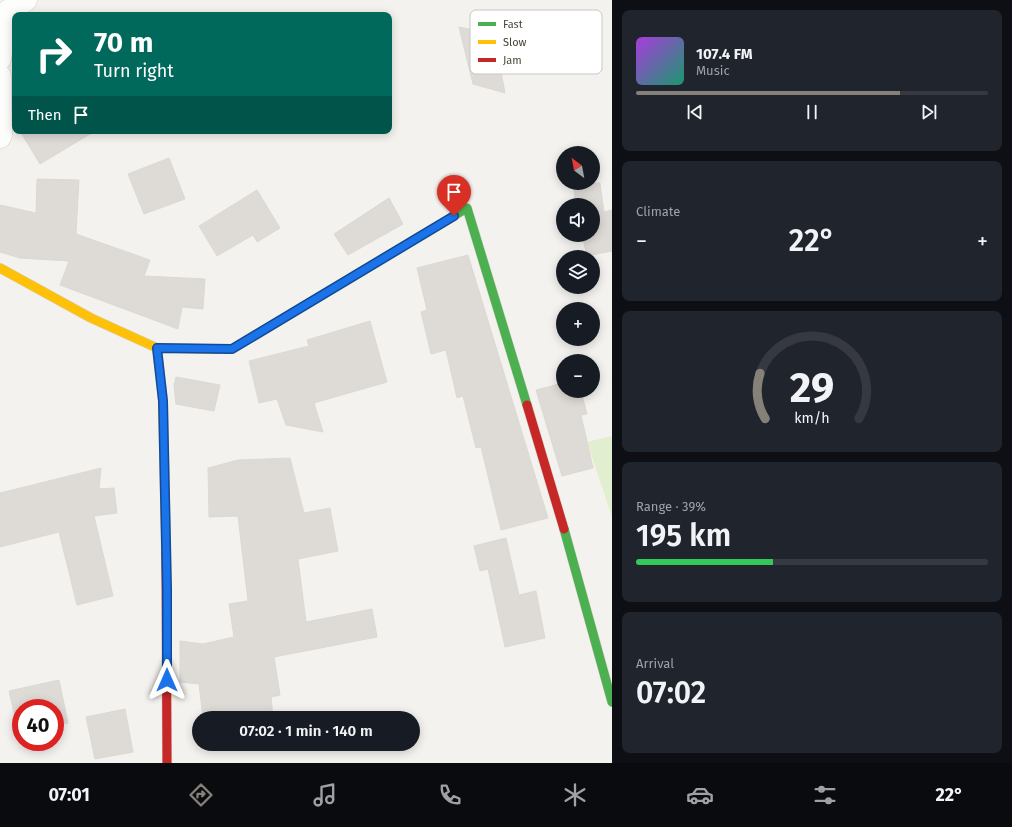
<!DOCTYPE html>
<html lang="en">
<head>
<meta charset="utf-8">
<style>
  :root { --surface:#171b24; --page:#20242c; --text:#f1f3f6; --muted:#9ea1a6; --line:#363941; --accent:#868178 }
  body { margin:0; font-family:"Fira Sans",sans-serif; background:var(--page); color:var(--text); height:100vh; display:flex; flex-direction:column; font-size:15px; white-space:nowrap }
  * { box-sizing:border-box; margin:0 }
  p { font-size:13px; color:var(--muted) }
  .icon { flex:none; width:22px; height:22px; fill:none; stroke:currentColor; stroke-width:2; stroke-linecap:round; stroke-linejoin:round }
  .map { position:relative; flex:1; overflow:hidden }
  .panel { display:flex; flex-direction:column; gap:10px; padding:10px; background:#0d0f14; width:400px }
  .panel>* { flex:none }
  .hud { position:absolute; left:12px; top:12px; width:380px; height:122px; border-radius:8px; box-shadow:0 2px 10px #0003; background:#00695c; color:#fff; overflow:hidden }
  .needle { width:26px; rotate:328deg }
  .fabs { position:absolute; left:556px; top:146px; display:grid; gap:8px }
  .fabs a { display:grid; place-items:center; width:44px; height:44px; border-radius:50%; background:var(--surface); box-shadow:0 2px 10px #0003; font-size:20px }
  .speed { position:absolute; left:12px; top:699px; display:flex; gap:8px; font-size:20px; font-weight:700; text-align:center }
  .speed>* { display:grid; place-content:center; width:52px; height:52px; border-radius:50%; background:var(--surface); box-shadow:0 2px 10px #0003; line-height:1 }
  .speed .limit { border:6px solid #d22; background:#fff; color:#111 }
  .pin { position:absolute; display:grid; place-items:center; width:34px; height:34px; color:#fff; margin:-41px -17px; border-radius:50% 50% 50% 0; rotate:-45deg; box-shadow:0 0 4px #0007 }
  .pin .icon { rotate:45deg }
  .me { position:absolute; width:44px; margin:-22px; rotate:0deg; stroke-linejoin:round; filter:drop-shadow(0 0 3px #0008) }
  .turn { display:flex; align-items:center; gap:14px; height:84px; padding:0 16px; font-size:18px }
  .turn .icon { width:52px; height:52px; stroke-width:2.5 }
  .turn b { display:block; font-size:28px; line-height:34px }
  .then { display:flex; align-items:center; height:38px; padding:0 16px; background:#0003; gap:8px; font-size:15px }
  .big { font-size:30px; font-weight:600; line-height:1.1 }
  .panel .card { flex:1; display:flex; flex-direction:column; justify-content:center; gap:6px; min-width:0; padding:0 14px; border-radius:8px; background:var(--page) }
  .panel .dial { align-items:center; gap:0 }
  .dial svg { height:104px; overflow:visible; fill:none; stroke:var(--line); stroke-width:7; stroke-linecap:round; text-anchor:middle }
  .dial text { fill:var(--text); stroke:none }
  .song { display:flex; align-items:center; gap:12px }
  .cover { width:48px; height:48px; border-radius:6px; background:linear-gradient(135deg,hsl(280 70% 55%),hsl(160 70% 35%)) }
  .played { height:4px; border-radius:2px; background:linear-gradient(90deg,var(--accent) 75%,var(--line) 75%) }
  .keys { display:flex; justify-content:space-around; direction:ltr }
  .heat { display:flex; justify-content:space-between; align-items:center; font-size:22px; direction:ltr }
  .charge { height:6px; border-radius:3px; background:linear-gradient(90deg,#34c759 39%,var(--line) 0) }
  .trip { position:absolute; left:192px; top:711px; width:228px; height:40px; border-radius:20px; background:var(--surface); box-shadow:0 2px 10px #0003; font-weight:600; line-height:40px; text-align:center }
  .tab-bar { display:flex; height:64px; justify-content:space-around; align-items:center; background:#090b0e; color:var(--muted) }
  .tab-bar .icon { width:28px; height:28px }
  .tab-bar .selected { color:var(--accent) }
  .tab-bar b { font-size:18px; color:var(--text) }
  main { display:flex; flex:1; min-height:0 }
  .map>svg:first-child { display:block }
  .green { fill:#e1eecf }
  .building { fill:#dedbd6; stroke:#dcd9d4 }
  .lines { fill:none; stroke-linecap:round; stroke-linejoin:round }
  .street-casing { stroke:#d2d0cb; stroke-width:23 }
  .fast-casing { stroke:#d3cfc5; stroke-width:10 }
  .slow-casing { stroke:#d3cfc5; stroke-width:10 }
  .jam-casing { stroke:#d3cfc5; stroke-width:10 }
  .street { stroke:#fdfdfc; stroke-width:22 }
  .fast { stroke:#4caf50; stroke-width:9 }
  .slow { stroke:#ffc107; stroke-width:9 }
  .jam { stroke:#c62828; stroke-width:9 }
  .route-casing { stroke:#114b97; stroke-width:10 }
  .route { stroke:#1a73e8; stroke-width:7 }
  .key { fill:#fff; stroke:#c9c7c4; stroke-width:1 }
  .key-label { font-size:11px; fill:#4b4439 }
</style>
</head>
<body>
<main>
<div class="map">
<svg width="612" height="763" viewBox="0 0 612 763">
  <rect width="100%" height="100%" fill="#f4f2ee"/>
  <!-- green -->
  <path class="green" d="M612,436V517L587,442Z"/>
  <!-- building -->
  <g class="building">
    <path d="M459,27L494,34L505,93L473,84Z"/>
    <path d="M20,131H95L40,164Z"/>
    <path d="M169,158L185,199L144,214L128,174Z"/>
    <path d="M37,179L79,180L76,234L150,260L144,276L205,279L203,309L182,307L178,329L60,285L69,261L20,258L0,252V205L36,213Z"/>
    <path d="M573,183H600L604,212L612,210V251L587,256L582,235H593V205H576Z"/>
    <path d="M257,190L280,228L257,242L253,235L217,256L199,226Z"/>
    <path d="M389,198L403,224L348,255L334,234Z"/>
    <path d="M468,255L548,518L501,530L481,447L476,448L463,396L457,398L446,350L431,354L421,312L427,310L417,268Z"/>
    <path d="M370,321L387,382L314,403L323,432L286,425L277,399L259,403L249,361L309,346L307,340Z"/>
    <path d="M176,377L220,385L214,411L176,404L174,386Z"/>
    <path d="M563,383V391H581L587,414L581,415L593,468L562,476L536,390Z"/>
    <path d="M290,458L304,513L330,508L338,551L298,559L306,622L372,609L377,637L274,657L280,695L271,697L273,718H203L199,684L180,682V641L203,644L234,637L229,604L248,601L238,516L209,517L208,468L238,460Z"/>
    <path d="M101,468L99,489L114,488L117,513L94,516L113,596L77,605L59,532L0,547V493Z"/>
    <path d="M506,538L519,595L536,591L545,638L505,647L488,569L480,571L474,546Z"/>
    <path d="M59,680L68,723L55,726V708H21V734H19L9,691Z"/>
    <path d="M125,709L133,752L95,759L86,717Z"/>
  </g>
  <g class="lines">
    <defs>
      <g id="street">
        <path d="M0,59L8,11L26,0"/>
        <path d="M0,76L1,135L0,137"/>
      </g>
      <g id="fast">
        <path d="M212,349H232L467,208L527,405"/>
        <path d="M564,529L612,702"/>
      </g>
      <g id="slow">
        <path d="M0,268L91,318L157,348L212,349"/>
        <path d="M157,348L163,401L166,552"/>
      </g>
      <g id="jam">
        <path d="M527,405L564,529"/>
        <path d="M166,552L167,763"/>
      </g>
    </defs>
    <!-- street casing -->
    <use href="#street" class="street-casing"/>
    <!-- fast casing -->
    <use href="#fast" class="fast-casing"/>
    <!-- slow casing -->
    <use href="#slow" class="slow-casing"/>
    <!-- jam casing -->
    <use href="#jam" class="jam-casing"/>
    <!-- street -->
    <use href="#street" class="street"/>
    <!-- fast -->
    <use href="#fast" class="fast"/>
    <!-- slow -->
    <use href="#slow" class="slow"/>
    <!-- jam -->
    <use href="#jam" class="jam"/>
  </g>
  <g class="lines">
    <defs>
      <path id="route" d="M167,680V589L163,401L157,348L232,349L454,216"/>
    </defs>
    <!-- route casing -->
    <use href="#route" class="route-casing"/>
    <!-- route -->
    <use href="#route" class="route"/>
  </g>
  <!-- legend -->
  <rect x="470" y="10" width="132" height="64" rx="6" class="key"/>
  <rect x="478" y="22" width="18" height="4" fill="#4caf50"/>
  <rect x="478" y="40" width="18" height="4" fill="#ffc107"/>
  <rect x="478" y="58" width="18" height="4" fill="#c62828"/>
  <g class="key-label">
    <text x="503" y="28">Fast</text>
    <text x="503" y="46">Slow</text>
    <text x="503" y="64">Jam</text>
  </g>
</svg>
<div class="fabs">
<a><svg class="needle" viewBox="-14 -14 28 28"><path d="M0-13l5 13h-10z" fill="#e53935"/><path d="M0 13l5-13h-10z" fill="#9ea1a6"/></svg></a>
<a><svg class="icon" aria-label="sound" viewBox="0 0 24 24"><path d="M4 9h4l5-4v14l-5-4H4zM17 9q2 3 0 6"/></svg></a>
<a><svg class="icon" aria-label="layers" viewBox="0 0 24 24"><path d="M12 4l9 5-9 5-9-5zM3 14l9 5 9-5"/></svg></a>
<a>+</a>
<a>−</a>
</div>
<div class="speed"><div class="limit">40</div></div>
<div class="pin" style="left:454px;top:216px;background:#d93025"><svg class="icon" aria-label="arrive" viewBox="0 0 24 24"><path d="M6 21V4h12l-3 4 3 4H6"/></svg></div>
<svg class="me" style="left:167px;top:680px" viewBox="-20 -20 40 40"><path d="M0-17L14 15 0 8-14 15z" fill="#1a73e8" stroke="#fff" stroke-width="4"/></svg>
<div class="trip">07:02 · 1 min · 140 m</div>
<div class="hud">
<div class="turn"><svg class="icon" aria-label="right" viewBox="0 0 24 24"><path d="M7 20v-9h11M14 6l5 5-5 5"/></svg><div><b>70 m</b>Turn right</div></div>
<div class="then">Then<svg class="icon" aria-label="arrive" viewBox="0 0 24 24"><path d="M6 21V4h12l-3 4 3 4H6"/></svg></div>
</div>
</div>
<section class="panel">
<div class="card">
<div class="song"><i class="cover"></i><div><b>107.4 FM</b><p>Music</p></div></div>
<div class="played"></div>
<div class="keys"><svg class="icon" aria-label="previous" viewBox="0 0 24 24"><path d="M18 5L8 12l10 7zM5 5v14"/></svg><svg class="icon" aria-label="pause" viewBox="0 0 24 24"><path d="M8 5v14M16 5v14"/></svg><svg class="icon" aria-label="next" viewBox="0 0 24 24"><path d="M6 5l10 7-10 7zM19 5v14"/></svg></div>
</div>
<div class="card"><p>Climate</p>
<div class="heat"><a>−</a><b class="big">22°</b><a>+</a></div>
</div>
<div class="card dial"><svg viewBox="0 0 100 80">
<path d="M14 69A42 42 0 1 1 86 69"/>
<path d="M14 69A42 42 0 0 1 10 34" stroke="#868178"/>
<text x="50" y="56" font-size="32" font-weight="700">29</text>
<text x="50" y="72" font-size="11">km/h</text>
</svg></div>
<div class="card"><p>Range · 39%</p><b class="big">195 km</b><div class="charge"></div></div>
<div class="card"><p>Arrival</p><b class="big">07:02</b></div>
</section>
</main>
<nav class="tab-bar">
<b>07:01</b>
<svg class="icon selected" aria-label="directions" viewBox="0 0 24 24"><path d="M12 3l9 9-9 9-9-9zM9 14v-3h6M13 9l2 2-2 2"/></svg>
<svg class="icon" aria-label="music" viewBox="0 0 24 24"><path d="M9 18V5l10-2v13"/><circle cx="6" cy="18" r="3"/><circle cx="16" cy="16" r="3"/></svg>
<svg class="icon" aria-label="phone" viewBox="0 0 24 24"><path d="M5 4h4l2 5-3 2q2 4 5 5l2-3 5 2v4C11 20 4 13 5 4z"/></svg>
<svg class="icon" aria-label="climate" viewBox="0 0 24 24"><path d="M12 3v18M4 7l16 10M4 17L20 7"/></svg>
<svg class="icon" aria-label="car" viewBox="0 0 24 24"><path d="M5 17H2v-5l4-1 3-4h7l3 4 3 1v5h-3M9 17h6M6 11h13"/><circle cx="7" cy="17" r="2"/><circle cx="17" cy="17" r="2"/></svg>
<svg class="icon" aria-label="filters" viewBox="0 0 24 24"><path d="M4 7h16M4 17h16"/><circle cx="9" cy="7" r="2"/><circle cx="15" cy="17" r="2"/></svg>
<b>22°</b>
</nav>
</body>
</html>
